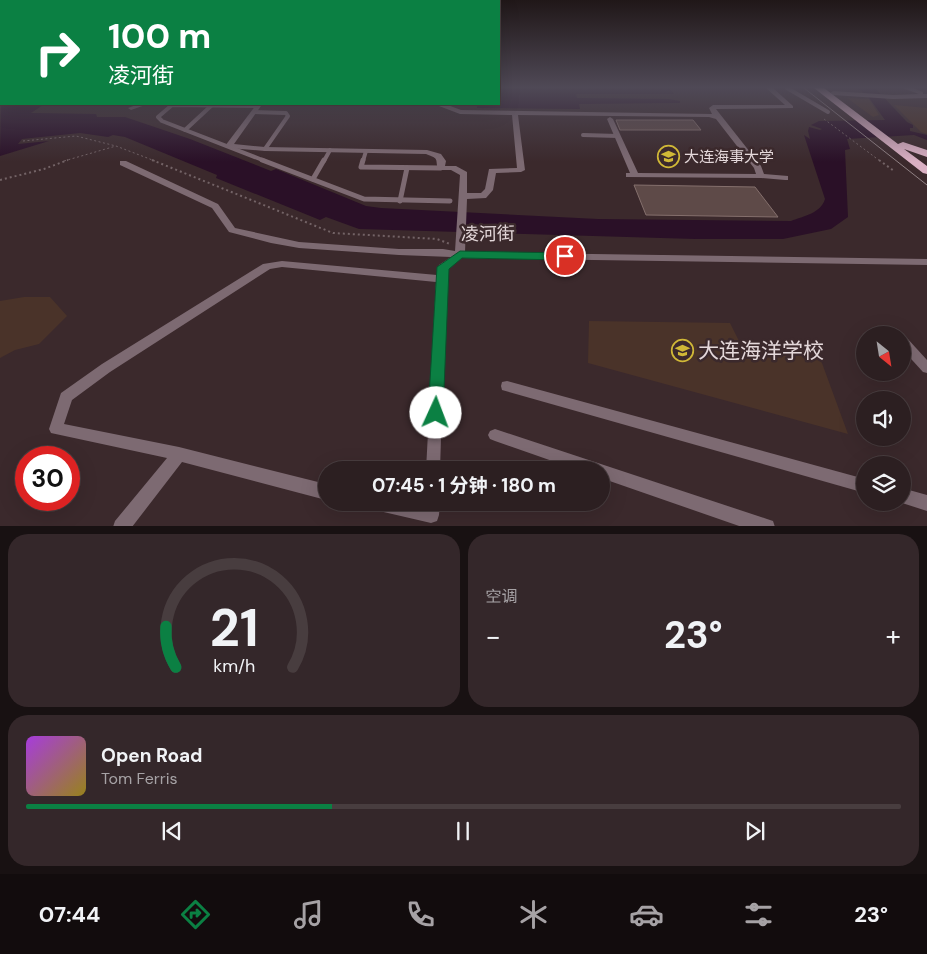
<!DOCTYPE html>
<html lang="zh">
<head>
<meta charset="utf-8">
<style>
  :root { --surface:#2c1f21; --page:#34272a; --text:#f1f3f6; --muted:#a6a2a5; --line:#483d3f; --accent:#0b8043 }
  body { margin:0; font-family:"DM Sans","Noto Sans SC",sans-serif; background:var(--page); color:var(--text); height:100vh; display:flex; flex-direction:column; font-size:19px; white-space:nowrap }
  * { box-sizing:border-box; margin:0 }
  p { font-size:16px; color:var(--muted) }
  .icon { flex:none; width:28px; height:28px; fill:none; stroke:currentColor; stroke-width:2; stroke-linecap:round; stroke-linejoin:round }
  .map { position:relative; height:526px; overflow:hidden }
  .details { display:flex; flex-direction:column; gap:8px; padding:8px; background:#181112; flex:1 }
  .details>* { flex:none }
  .banner { position:absolute; left:0px; top:0px; width:500px; height:105px; box-shadow:0 5px 20px #0002,0 0 0 1px var(--line); background:#0b8043; color:#fff; overflow:hidden }
  .needle { width:32px; rotate:150deg }
  .controls { position:absolute; left:856px; top:326px; display:grid; gap:10px }
  .controls a { display:grid; place-items:center; width:55px; height:55px; border-radius:50%; background:var(--surface); box-shadow:0 5px 20px #0002,0 0 0 1px var(--line); font-size:25px }
  .speed { position:absolute; left:15px; top:446px; display:flex; gap:10px; font-size:25px; font-weight:700; text-align:center }
  .speed>* { display:grid; place-content:center; width:65px; height:65px; border-radius:50%; background:var(--surface); box-shadow:0 5px 20px #0002,0 0 0 1px var(--line); line-height:1 }
  .speed .limit { border:8px solid #d22; background:#fff; color:#111 }
  .pin { position:absolute; display:grid; place-items:center; width:42px; height:42px; color:#fff; margin:-21px; border:2px solid #fff; border-radius:50%; box-shadow:0 1px 5px #0007 }
  .me { position:absolute; width:55px; margin:-28px; rotate:2deg; stroke-linejoin:round; filter:drop-shadow(0 0 4px #0008) }
  .turn { display:flex; align-items:center; gap:18px; height:105px; padding:0 25px; font-size:22px }
  .turn .icon { width:65px; height:65px; stroke-width:2.5 }
  .turn b { display:block; font-size:35px; line-height:42px }
  .big { font-size:38px; font-weight:700; line-height:1.1 }
  .details .widget { flex:1; display:flex; flex-direction:column; justify-content:center; gap:8px; min-width:0; padding:0 18px; border-radius:20px; background:var(--page) }
  .details .dial { align-items:center; gap:0 }
  .dial svg { height:130px; overflow:visible; fill:none; stroke:var(--line); stroke-width:7; stroke-linecap:round; text-anchor:middle }
  .dial text { fill:var(--text); stroke:none }
  .song { display:flex; align-items:center; gap:15px }
  .cover { width:60px; height:60px; border-radius:8px; background:linear-gradient(135deg,hsl(280 70% 55%),hsl(50 70% 35%)) }
  .played { height:5px; border-radius:2px; background:linear-gradient(90deg,var(--accent) 35%,var(--line) 35%) }
  .keys { display:flex; justify-content:space-around; direction:ltr }
  .heat { display:flex; justify-content:space-between; align-items:center; font-size:28px; direction:ltr }
  .details .tiles { flex:1; display:grid; gap:8px; grid-template-columns:1fr 1fr }
  .widget:last-child { grid-column:span 2 }
  .trip { position:absolute; left:318px; top:461px; width:292px; height:50px; border-radius:25px; background:var(--surface); box-shadow:0 5px 20px #0002,0 0 0 1px var(--line); font-weight:700; line-height:50px; text-align:center }
  .tab-bar { display:flex; height:80px; justify-content:space-around; align-items:center; background:#120c0d; color:var(--muted) }
  .tab-bar .icon { width:35px; height:35px }
  .tab-bar .active { color:var(--accent) }
  .tab-bar b { font-size:22px; color:var(--text) }
  .map>svg:first-child { display:block }
  .green { fill:#4a3329 }
  .water { fill:#2a1027 }
  .building { fill:#5e4a48; stroke:#85706d }
  .lines { fill:none; stroke-linecap:round; stroke-linejoin:round }
  .path-far1 { stroke:#736366; stroke-width:1; stroke-dasharray:2 2.5; stroke-linecap:butt }
  .path { stroke:#736366; stroke-width:2; stroke-dasharray:2 3; stroke-linecap:butt }
  .service-far1 { stroke:#7d6a72; stroke-width:4 }
  .service { stroke:#7d6a72; stroke-width:5 }
  .minor { fill:#7d6a72; fill-rule:evenodd }
  .trunk { fill:#dab0c3; fill-rule:evenodd }
  .tram { stroke:#908184; stroke-width:1 }
  .route { fill:#0b8043; stroke:#07532c }
  .labels { text-anchor:middle; stroke-width:5; stroke-linejoin:round; paint-order:stroke }
  .far-poi-label { font-size:15px; fill:#e4d8da; stroke:#3b292c; text-anchor:start }
  .street-label { font-size:18px; fill:#e4d8da; stroke:#3b292c }
  .near-poi-label { font-size:21px; fill:#e4d8da; stroke:#3b292c; text-anchor:start }
</style>
</head>
<body>
<div class="map">
<svg width="927" height="527" viewBox="0 0 927 527">
  <rect width="100%" height="100%" fill="#3b292c"/>
  <!-- green -->
  <g class="green">
    <path d="M847,98L869,99L879,115L873,117Z"/>
    <path d="M894,105L927,108V134L921,132Z"/>
    <path d="M24,297H50L67,316L39,344L15,350L0,358V301Z"/>
    <path d="M589,321L730,323L741,345L804,347L819,355L848,434L588,363Z"/>
  </g>
  <!-- water -->
  <g class="water">
    <path d="M499,88H669L674,94H576L577,98L668,99L680,101V103L579,104L580,109L477,108V104H499Z"/>
    <path d="M857,88L876,89L907,122L913,125V128H910V131L927,135V140L914,135L847,139L850,149L845,150L848,217L831,229L783,239H695L359,229L326,217L320,220L216,178L217,175L125,137L113,135L108,137L80,133L22,139L18,144L49,141L0,156L1,92V104H120L112,106L43,105L31,113L96,114L97,117H125L190,139L271,171L276,169L366,206L381,208L598,219L791,221C804,216 821,213 825,199L804,135L810,139L808,131L809,127L820,130L822,129L811,125L819,121L885,120L867,95Z"/>
  </g>
  <!-- building -->
  <g class="building">
    <path d="M616,120H693L701,130H620Z"/>
    <path d="M634,185L755,187L778,217L646,215Z"/>
  </g>
  <g class="lines">
    <!-- path-far1 -->
    <g class="path-far1">
      <path d="M824,119L880,161"/>
      <path d="M23,141L76,136L116,146"/>
      <path d="M64,161L116,146L155,161"/>
    </g>
    <!-- path -->
    <g class="path">
      <path d="M152,160L333,233L437,239L450,244"/>
      <path d="M879,160L894,171"/>
      <path d="M0,180L44,169L68,160"/>
    </g>
    <!-- service-far1 -->
    <g class="service-far1">
      <path d="M787,88L828,112"/>
      <path d="M258,106L172,105L158,117L162,121L265,161"/>
      <path d="M254,112L286,113L288,116L265,149"/>
      <path d="M185,130L212,105"/>
      <path d="M583,135L618,136"/>
      <path d="M324,161L330,150"/>
      <path d="M363,161L366,151"/>
    </g>
    <!-- service -->
    <g class="service">
      <path d="M262,160L364,199L450,201"/>
      <path d="M363,160L361,167L441,168"/>
      <path d="M313,179L324,160"/>
      <path d="M400,201L407,168"/>
    </g>
    <!-- minor -->
    <g class="minor">
      <path d="M766,88H773L793,106V108L716,109L761,166L764,174L788,176V180H785L761,178L626,177V173H630L607,119L610,117L613,119L638,173L756,174L754,168L716,119L709,117L518,115L525,170L521,172L496,173L493,190L486,198L467,199L465,252L927,259V265L462,258L448,268L446,279L440,470H426L436,282L282,267L270,269L110,372L72,400L64,424L179,447L326,484V500L182,462L132,527H113L115,521L167,458L51,433L49,429L61,393L102,364L263,264L282,261L437,275L439,265L451,257L399,255L299,248L271,243L229,232L212,208L120,165V161H126L218,204L235,228L299,242L399,249H443L455,251L460,175L451,170H438C435,159 440,159 426,154L265,151L229,148L225,146L256,105L258,104L261,106L234,144L265,147L427,150L441,154L446,161L445,166H456L467,172V193H481L485,189L489,169L517,168L512,115L460,114L439,106H400L397,104H445L461,110L712,114L709,108L713,105H785Z"/>
      <path d="M902,88H913L923,92V94H927V98L893,99L833,95L830,93L833,91L893,95L919,94Z"/>
      <path d="M139,104H148L131,110L128,108Z"/>
      <path d="M894,328C898,329 901,331 903,335L902,336L890,335L888,332L890,329Z"/>
      <path d="M902,336L906,337L927,360V373L923,372L902,349Z"/>
      <path d="M507,381L865,479V493L502,390L501,386L502,382Z"/>
      <path d="M495,429L767,519L773,521L775,527H742L601,478V470H578L495,441L490,439L488,435L490,431Z"/>
      <path d="M902,488L927,495V511L899,502H902Z"/>
      <path d="M367,502H411L424,505V502H440L439,515L437,521L431,523L375,510L369,508Z"/>
    </g>
    <!-- trunk -->
    <path class="trunk" d="M814,88H824L898,144L903,142L927,150V157L904,149L927,166V174L923,173Z"/>
    <!-- tram -->
    <path class="tram" d="M804,88L927,185"/>
  </g>
  <!-- sky -->
  <linearGradient id="sky" x2="0" y2="1"><stop stop-color="#201718"/><stop offset="0.54" stop-color="#4f4956"/><stop offset="1" stop-color="#4f4956" stop-opacity="0"/></linearGradient>
  <rect width="927" height="162" fill="url(#sky)"/>
  <!-- route -->
  <path class="route" d="M460,251L565,253L571,256L565,260L462,258L449,269L443,413L441,418L436,420L430,418L428,413L437,267Z"/>
  <!-- icons -->
  <defs>
    <symbol id="university-ring" viewBox="-11 -11 22 22"><circle r="9.5" fill="#3b292c" stroke="#d0b837" stroke-width="1.5"/><path d="M0-5L7-2L0 1L-7-2ZM-4 1L0 2.5L4 1V4Q0 6-4 4Z" fill="#d0b837"/></symbol>
    <symbol id="school-ring" viewBox="-11 -11 22 22"><circle r="9.5" fill="#3b292c" stroke="#d0b837" stroke-width="1.5"/><path d="M0-5L7-2L0 1L-7-2ZM-4 1L0 2.5L4 1V4Q0 6-4 4Z" fill="#d0b837"/></symbol>
  </defs>
  <g fill-rule="evenodd">
    <use href="#university-ring" x="656" y="144" width="25" height="25"/>
    <use href="#school-ring" x="670" y="338" width="25" height="25"/>
  </g>
  <g class="labels">
    <!-- far-poi labels -->
    <g class="far-poi-label">
      <text x="684" y="162">大连海事大学</text>
    </g>
    <!-- street labels -->
    <g class="street-label">
      <text transform="translate(488 234) rotate(-1)" y="6">凌河街</text>
    </g>
    <!-- near-poi labels -->
    <g class="near-poi-label">
      <text x="698" y="358">大连海洋学校</text>
    </g>
  </g>
</svg>
<div class="controls">
<a><svg class="needle" viewBox="-14 -14 28 28"><path d="M0-13l5 13h-10z" fill="#e53935"/><path d="M0 13l5-13h-10z" fill="#a6a2a5"/></svg></a>
<a><svg class="icon" aria-label="sound" viewBox="0 0 24 24"><path d="M4 9h4l5-4v14l-5-4H4zM17 9q2 3 0 6"/></svg></a>
<a><svg class="icon" aria-label="layers" viewBox="0 0 24 24"><path d="M12 4l9 5-9 5-9-5zM3 14l9 5 9-5"/></svg></a>
</div>
<div class="speed"><div class="limit">30</div></div>
<div class="pin" style="left:565px;top:256px;background:#d93025"><svg class="icon" aria-label="arrive" viewBox="0 0 24 24"><path d="M6 21V4h12l-3 4 3 4H6"/></svg></div>
<svg class="me" style="left:436px;top:413px" viewBox="-20 -20 40 40"><circle r="19" fill="#fff"/><path d="M0-13L10 11 0 6-10 11z" fill="#0b8043"/></svg>
<div class="trip">07:45 · 1 分钟 · 180 m</div>
<div class="banner">
<div class="turn"><svg class="icon" aria-label="right" viewBox="0 0 24 24"><path d="M7 20v-9h11M14 6l5 5-5 5"/></svg><div><b>100 m</b>凌河街</div></div>
</div>
</div>
<section class="details">
<div class="tiles">
<div class="widget dial"><svg viewBox="0 0 100 80">
<path d="M14 69A42 42 0 1 1 86 69"/>
<path d="M14 69A42 42 0 0 1 8 44" stroke="#0b8043"/>
<text x="50" y="56" font-size="32" font-weight="700">21</text>
<text x="50" y="72" font-size="11">km/h</text>
</svg></div>
<div class="widget"><p>空调</p>
<div class="heat"><a>−</a><b class="big">23°</b><a>+</a></div>
</div>
<div class="widget">
<div class="song"><i class="cover"></i><div><b>Open Road</b><p>Tom Ferris</p></div></div>
<div class="played"></div>
<div class="keys"><svg class="icon" aria-label="previous" viewBox="0 0 24 24"><path d="M18 5L8 12l10 7zM5 5v14"/></svg><svg class="icon" aria-label="pause" viewBox="0 0 24 24"><path d="M8 5v14M16 5v14"/></svg><svg class="icon" aria-label="next" viewBox="0 0 24 24"><path d="M6 5l10 7-10 7zM19 5v14"/></svg></div>
</div>
</div>
</section>
<nav class="tab-bar">
<b>07:44</b>
<svg class="icon active" aria-label="directions" viewBox="0 0 24 24"><path d="M12 3l9 9-9 9-9-9zM9 14v-3h6M13 9l2 2-2 2"/></svg>
<svg class="icon" aria-label="music" viewBox="0 0 24 24"><path d="M9 18V5l10-2v13"/><circle cx="6" cy="18" r="3"/><circle cx="16" cy="16" r="3"/></svg>
<svg class="icon" aria-label="phone" viewBox="0 0 24 24"><path d="M5 4h4l2 5-3 2q2 4 5 5l2-3 5 2v4C11 20 4 13 5 4z"/></svg>
<svg class="icon" aria-label="climate" viewBox="0 0 24 24"><path d="M12 3v18M4 7l16 10M4 17L20 7"/></svg>
<svg class="icon" aria-label="car" viewBox="0 0 24 24"><path d="M5 17H2v-5l4-1 3-4h7l3 4 3 1v5h-3M9 17h6M6 11h13"/><circle cx="7" cy="17" r="2"/><circle cx="17" cy="17" r="2"/></svg>
<svg class="icon" aria-label="filters" viewBox="0 0 24 24"><path d="M4 7h16M4 17h16"/><circle cx="9" cy="7" r="2"/><circle cx="15" cy="17" r="2"/></svg>
<b>23°</b>
</nav>
</body>
</html>
